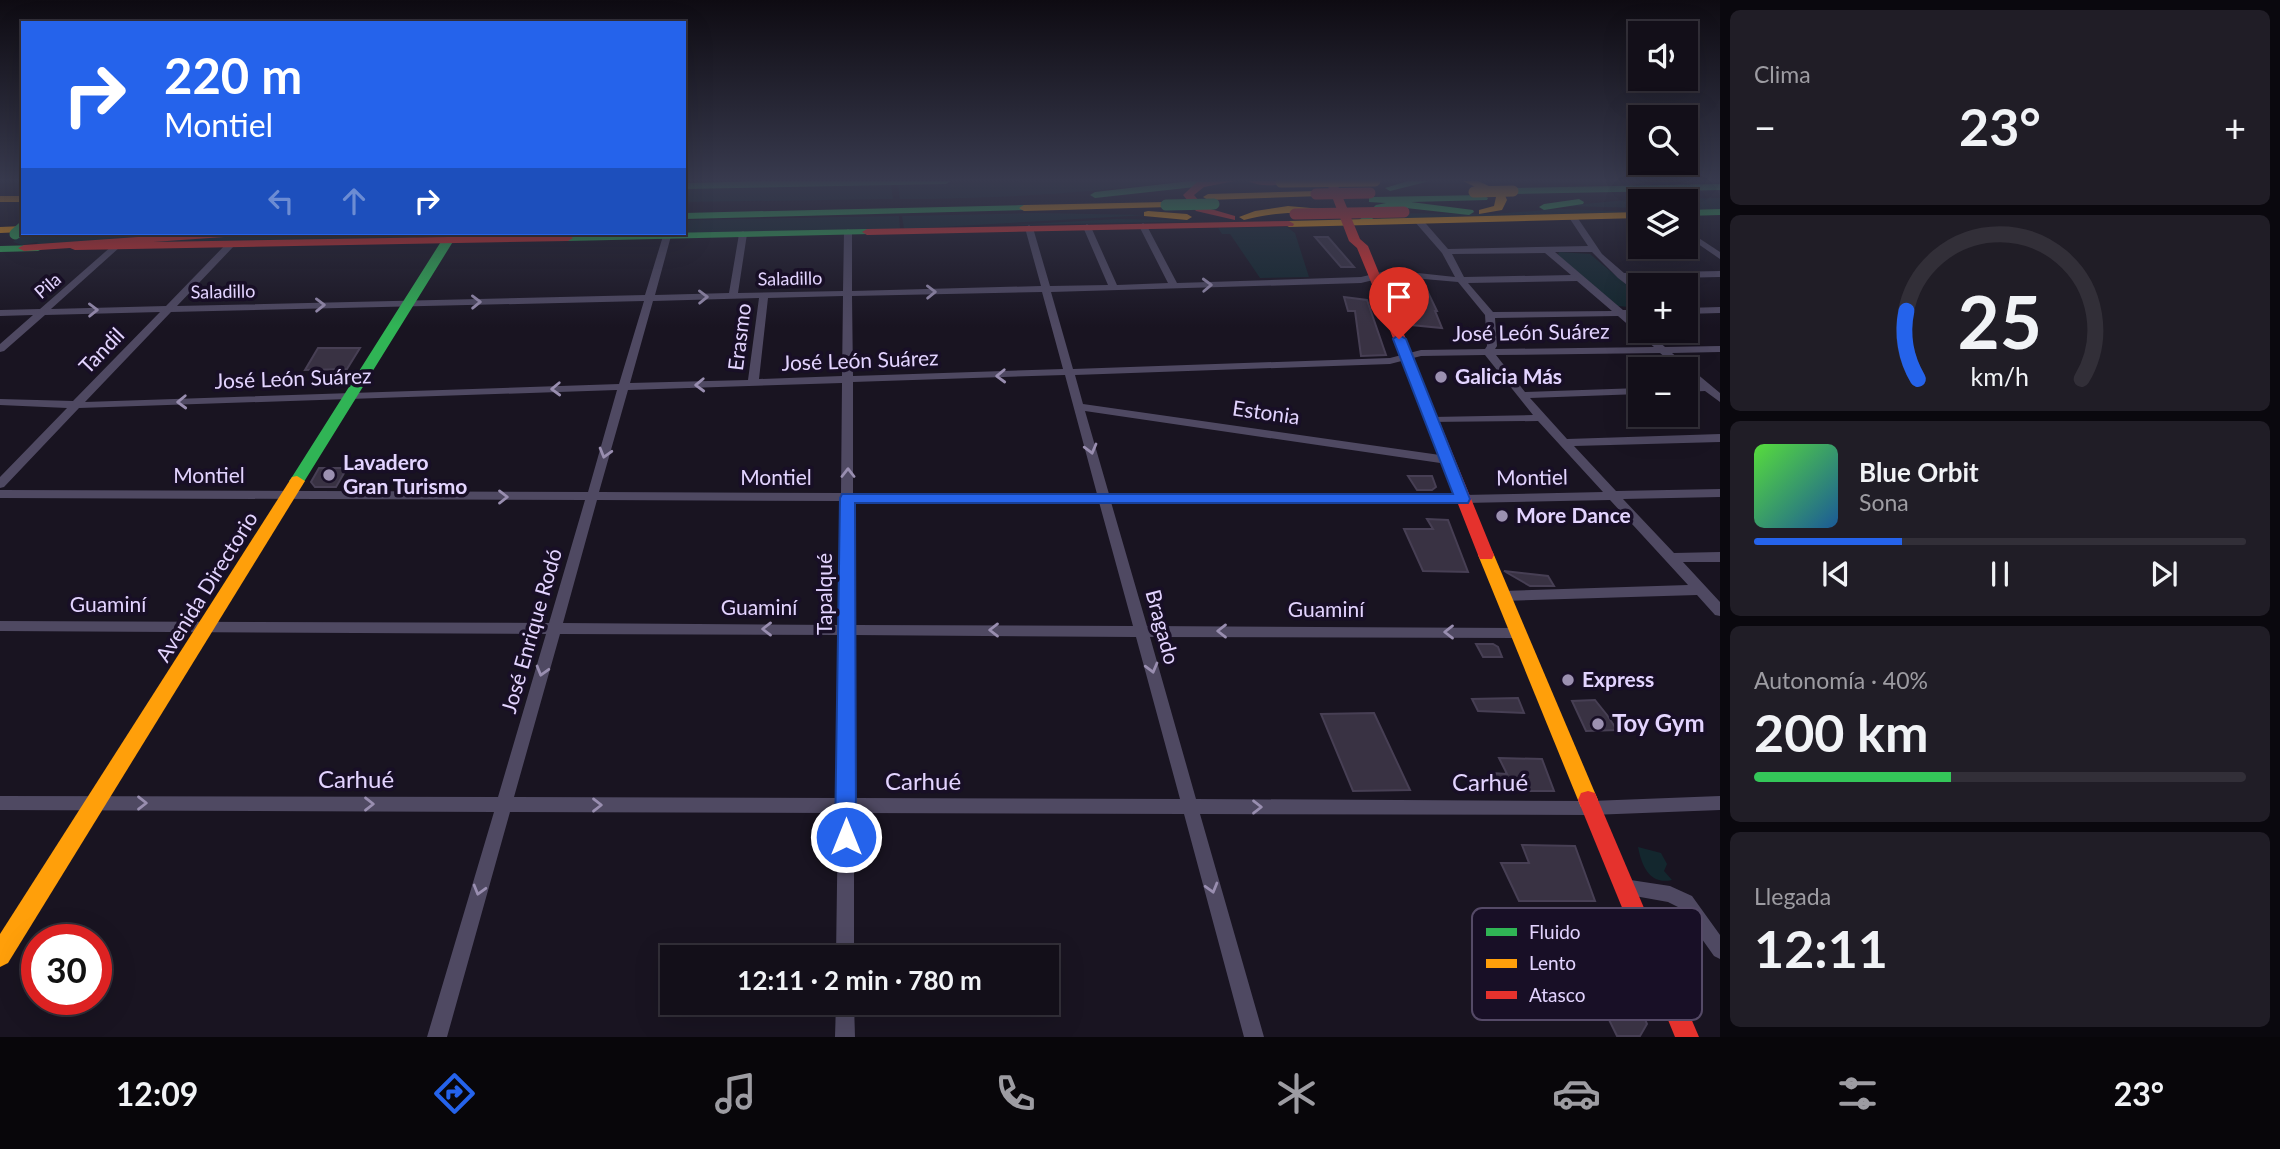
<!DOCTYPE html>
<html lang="es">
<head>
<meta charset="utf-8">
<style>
  :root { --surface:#130f19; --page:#201d26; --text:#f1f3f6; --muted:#9d9ca2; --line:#322f38; --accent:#2563eb }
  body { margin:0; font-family:Lato,sans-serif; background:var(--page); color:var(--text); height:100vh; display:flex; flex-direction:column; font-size:26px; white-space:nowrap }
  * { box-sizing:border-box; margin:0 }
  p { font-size:23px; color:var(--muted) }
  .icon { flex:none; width:38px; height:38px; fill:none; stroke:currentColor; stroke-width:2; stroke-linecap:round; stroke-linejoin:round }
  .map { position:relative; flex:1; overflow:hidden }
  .side { display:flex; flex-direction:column; gap:10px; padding:10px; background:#0a080e; width:560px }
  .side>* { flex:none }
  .guide { position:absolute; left:21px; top:21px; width:665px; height:214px; border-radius:0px; box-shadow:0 7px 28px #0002,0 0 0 2px var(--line); background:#2563eb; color:#fff; overflow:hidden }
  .tools { position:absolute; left:1628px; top:21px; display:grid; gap:14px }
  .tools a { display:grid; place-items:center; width:70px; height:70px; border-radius:0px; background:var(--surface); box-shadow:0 7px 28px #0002,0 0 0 2px var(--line); font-size:35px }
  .speed { position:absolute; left:21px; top:924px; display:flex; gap:14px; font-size:35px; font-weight:700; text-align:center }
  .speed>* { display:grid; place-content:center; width:91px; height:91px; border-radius:50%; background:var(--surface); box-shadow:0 7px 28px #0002,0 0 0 2px var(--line); line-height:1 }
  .speed .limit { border:10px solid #d22; background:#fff; color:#111 }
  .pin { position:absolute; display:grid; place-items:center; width:60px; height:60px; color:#fff; margin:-72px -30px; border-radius:50% 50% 50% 0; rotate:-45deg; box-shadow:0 0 7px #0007 }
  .pin .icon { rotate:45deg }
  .me { position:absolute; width:77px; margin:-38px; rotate:0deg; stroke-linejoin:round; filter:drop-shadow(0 0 5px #0008) }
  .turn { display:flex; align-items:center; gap:24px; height:147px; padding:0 28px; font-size:32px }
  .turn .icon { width:91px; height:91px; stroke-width:2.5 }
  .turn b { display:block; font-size:49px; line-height:60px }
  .lanes { display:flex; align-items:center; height:66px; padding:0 28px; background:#0003; justify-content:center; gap:35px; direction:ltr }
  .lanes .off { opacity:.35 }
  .big { font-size:52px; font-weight:700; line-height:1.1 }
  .side .tile { flex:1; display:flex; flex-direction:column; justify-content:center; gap:10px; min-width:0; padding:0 24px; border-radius:10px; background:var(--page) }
  .side .dial { align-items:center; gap:0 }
  .dial svg { height:182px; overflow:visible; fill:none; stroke:var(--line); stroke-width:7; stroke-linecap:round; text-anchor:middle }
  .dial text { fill:var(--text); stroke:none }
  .song { display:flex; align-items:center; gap:21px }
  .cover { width:84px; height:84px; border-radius:10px; background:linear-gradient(135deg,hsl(110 70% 55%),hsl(210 70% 35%)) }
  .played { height:7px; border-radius:4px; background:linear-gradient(90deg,var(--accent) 30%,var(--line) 30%) }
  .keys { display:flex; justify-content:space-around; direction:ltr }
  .heat { display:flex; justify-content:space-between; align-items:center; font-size:38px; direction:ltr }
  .charge { height:10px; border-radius:5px; background:linear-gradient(90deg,#34c759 40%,var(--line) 0) }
  .trip { position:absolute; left:660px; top:945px; width:399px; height:70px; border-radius:0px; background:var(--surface); box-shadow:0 7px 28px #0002,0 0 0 2px var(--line); font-weight:700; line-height:70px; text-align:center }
  .dock { display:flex; height:112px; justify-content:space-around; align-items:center; background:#08060a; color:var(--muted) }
  .dock .icon { width:49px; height:49px }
  .dock .current { color:var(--accent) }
  .dock b { font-size:32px; color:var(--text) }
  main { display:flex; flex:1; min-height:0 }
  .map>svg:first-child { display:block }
  .green { fill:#13272e }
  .building { fill:#393243; stroke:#473f54; stroke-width:2 }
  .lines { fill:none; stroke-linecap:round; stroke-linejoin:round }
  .street { fill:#4f4962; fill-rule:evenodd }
  .fast { fill:#30b455; fill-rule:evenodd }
  .slow { fill:#ff9f0a; fill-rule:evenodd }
  .jam { fill:#e5322d; fill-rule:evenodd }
  .fast-bridge { stroke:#30b455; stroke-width:11 }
  .slow-bridge { stroke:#ff9f0a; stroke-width:11 }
  .jam-bridge { stroke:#e5322d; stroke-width:11 }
  .oneway { stroke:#998eb0 }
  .route { fill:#2563eb; stroke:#184099; stroke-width:2 }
  .poi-dot { fill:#9c91b1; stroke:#180f26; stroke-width:2.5 }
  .labels { text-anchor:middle; stroke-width:7; stroke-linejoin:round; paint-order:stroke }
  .far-street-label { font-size:18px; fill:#e3d4ff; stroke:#180f26 }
  .street-label { font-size:21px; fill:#e3d4ff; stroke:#180f26 }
  .poi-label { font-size:21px; font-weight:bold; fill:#e3d4ff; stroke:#180f26; text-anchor:start }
  .near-poi-label { font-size:24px; font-weight:bold; fill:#e3d4ff; stroke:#180f26; text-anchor:start }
  .near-street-label { font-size:24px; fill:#e3d4ff; stroke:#180f26 }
  .key { fill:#180f26; stroke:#554a67; stroke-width:2 }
  .key-label { font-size:19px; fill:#e3d4ff }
</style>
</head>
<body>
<main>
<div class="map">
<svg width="1720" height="1037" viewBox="0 0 1720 1037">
  <rect width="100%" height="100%" fill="#191421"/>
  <!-- green -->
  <g class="green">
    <path d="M1037,181H1184C1089,193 995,199 900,199L898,185Z"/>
    <path d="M1534,181H1720V183L1594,185Z"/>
    <path d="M891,185L893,199L684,202V189Z"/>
    <path d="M1720,198V210L1685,209V201H1640V208L1563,206L1626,200Z"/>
    <path d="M1560,209L1640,212L1381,219L1379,213L1492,214Z"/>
    <path d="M1037,213L1147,215L904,229L902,216Z"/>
    <path d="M899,216L900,229L684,233V220Z"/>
    <path d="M1117,219L1208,221L1013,225Z"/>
    <path d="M1287,227L1295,233L1309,277L1260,278L1230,234H1222L1218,228Z"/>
    <path d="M61,233H221L36,245L38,242L22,245L13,242L21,235Z"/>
    <path d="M266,233H682L438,238L419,235L414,239L93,245Z"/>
    <path d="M1559,252L1590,254L1640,296V308L1618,306L1558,255Z"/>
    <path d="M1638,847L1661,853L1667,864L1664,871L1672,880C1650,885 1642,867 1638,847Z"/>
  </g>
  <!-- building -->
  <g class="building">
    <path d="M1315,237H1328L1354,267H1341Z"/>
    <path d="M1393,279L1423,282L1437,311H1435L1442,328L1411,325Z"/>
    <path d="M1344,297L1367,300L1386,355L1361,356L1355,311H1348Z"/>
    <path d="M318,348H360L347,369L305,370Z"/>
    <path d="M319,468H347L336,487H315L311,482Z"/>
    <path d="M1408,476H1432L1436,487L1432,490H1417Z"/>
    <path d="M1427,519L1448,520L1468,572L1423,571L1404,529H1433Z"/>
    <path d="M1504,571L1548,576L1554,586H1530Z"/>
    <path d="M1476,644H1493L1498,647L1502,657H1483Z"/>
    <path d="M1518,698L1524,713L1478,711L1472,699Z"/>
    <path d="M1595,700L1607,715L1617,730L1586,731L1572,701Z"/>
    <path d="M1374,713L1410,790L1353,791L1321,714Z"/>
    <path d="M1499,758L1542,759L1554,791H1502L1493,773L1507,774Z"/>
    <path d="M1522,845L1575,846L1595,901H1519L1501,863H1529Z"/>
    <path d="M1592,985L1632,987L1647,1024L1640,1036H1617Z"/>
  </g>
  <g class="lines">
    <!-- street -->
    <g class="street">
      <path d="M1569,214H1575L1602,254L1624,273L1720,271V277L1630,279L1640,287V295L1618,278L1592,252H1555L1623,310H1640V316H1629L1640,325V331H1647L1665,347L1720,346V352L1672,353L1720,393V402L1705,391L1685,392V386L1698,385L1685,374V369H1679L1660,353L1496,355L1525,392L1640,388V394L1530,398L1567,439L1720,434V442L1574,446L1616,491L1720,489V497L1623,499L1674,553L1720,552V562H1683L1720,602V616L1715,615L1697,595L1502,601L1497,600L1495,596L1497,592L1502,591L1688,585L1610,500L1463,503L1111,502L1147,626L1517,628L1522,629L1524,633L1522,637L1517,638L1150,637L1196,799L1591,801L1720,796V810L1591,815L1200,814L1264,1037H1244L1184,814L854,813V957H836L838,813L510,812L447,1037H427L494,812L0,810V796L498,797L546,634L0,631V621L549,623L585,500L0,498V490L588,492L617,390L79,408L4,487L0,488V477L67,408L0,405V399L73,401L160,312L45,315L4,351L0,352V344L33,315L0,316V310L40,309L113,245L120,247L51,309L166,306L228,242L231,241L235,244L234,246L177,306L645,295L663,236L667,233L671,236L655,295L729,293L739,234L743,231L747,234L738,293L843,291L844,232L848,229L852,232V291L1041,286L1025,228L1029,225L1033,228L1050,286L1108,285L1083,227L1087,224L1091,227L1117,285L1168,283L1139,226L1143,223L1147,226L1177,283L1361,277L1390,270L1455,277L1442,253L1415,222V218H1421L1448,249L1588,246L1568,216ZM1545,253L1571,275L1464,277L1452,254ZM1390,276L1458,282L1485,315L1487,346L1485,349L1421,350L1390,358L1073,369L1051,292L1361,283ZM1577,281L1612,311L1493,312L1468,283ZM1042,292L1063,369L853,376L852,296ZM843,296L842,376L759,379L768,298ZM759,298L748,380L630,383L653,301ZM644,301L619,384L85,402L171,312ZM1618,316L1654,347L1495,349L1497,346L1495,318ZM1485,355L1533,415L1432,417L1428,418L1427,420L1428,422L1538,421L1603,492L1463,495L1109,494L1085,411L1447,464L1453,460L1447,456L1083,404L1075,375L1390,364L1421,356ZM1065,375L1097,494L853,493V382ZM842,383L841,493L599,492L628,390ZM597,500L841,501L840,625L563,623ZM853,501L1099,502L1133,626L853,625ZM560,634L839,635L838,798L514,797ZM853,635L1136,637L1180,799L854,798Z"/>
      <path d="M1685,229L1720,252V259L1685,235Z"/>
      <path d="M1720,307V313L1685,314V308Z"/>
      <path d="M1624,879L1670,886L1692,896L1720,935V959L1714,956L1680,908L1668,902L1618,893L1615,887L1618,881Z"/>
      <path d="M836,1003H854L855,1037H835Z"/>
    </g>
    <!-- fast -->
    <g class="fast">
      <path d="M763,181H951L946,184L684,189V183Z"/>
      <path d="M1190,181L1218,182L1213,185L1095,198L1090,195L1095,192Z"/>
      <path d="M1408,181H1430L1390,191L1385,188Z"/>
      <path d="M1720,184V190L1513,194L1508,191L1513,188Z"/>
      <path d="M1483,195L1488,198L1487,200L1411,202L1473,210L1474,212L1469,215L1397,207L1383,210L1366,224L1357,222L1376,205L1386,203L1369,202V198L1373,197Z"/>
      <path d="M1579,199L1584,202L1583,204L1544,210L1539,207L1544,204Z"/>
      <path d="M1024,205L1028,206V210L684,219V213Z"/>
      <path d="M1720,209V215L1685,216V210Z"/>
      <path d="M867,229L871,230V234L568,241L563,238L568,235Z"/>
      <path d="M448,237L454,240L302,485H292L289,481L292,477L442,240Z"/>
      <path d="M0,246L38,245L44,248L38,251L0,252Z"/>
    </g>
    <!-- slow -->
    <g class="slow">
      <path d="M1463,181H1478L1504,193L1507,200L1502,210L1479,214V210L1494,206L1496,197Z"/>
      <path d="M1316,191L1320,192V196L1208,200L1203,197L1208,194Z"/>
      <rect x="0" y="196" width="23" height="6"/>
      <path d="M1166,202L1170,203V207L1024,211L1019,208L1024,205Z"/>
      <path d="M1288,206L1322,209L1338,215L1333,218C1302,210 1275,212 1244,220L1239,217L1255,211Z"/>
      <path d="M1148,211L1187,214L1192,217L1187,220L1144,216V212Z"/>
      <path d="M1640,212V218L1289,227L1284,224L1289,221Z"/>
      <path d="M23,226V232L0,233V227Z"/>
      <path d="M297,476L305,481L8,963L0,967V934L292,477Z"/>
      <path d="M1486,549L1492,551L1494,555L1598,800L1595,807L1588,809L1581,807L1578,800L1478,555L1480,551Z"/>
    </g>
    <!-- jam -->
    <g class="jam">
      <path d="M1235,181L1204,187L1194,195L1204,207L1235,216V220L1196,211L1183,195L1197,182Z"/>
      <path d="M1248,181H1286V182C1278,187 1257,186 1248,181Z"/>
      <path d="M1326,181H1336L1360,239L1368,246L1494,555L1492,559H1480L1478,555L1369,277L1357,248L1349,241Z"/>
      <path d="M1289,221L1294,224L1293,226L867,235L862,232L867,229Z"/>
      <path d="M195,233H243L238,236L153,242L568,235L573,238L568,241L75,250L70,248L24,251L18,248L24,245Z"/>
      <path d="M1588,791L1595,793L1598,800L1699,1037H1675L1578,800L1581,793Z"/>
    </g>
    <!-- fast-bridge -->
    <g class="fast-bridge">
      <path d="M1166,205L1214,204"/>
      <path d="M15,234L23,227"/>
    </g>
    <!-- slow-bridge -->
    <g class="slow-bridge">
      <path d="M1281,182L1375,181"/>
      <path d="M1474,192L1513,191"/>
    </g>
    <!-- jam-bridge -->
    <g class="jam-bridge">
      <path d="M1316,194L1370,193"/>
      <path d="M1295,214L1404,212"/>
    </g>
  </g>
  <!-- one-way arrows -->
  <defs><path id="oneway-chevron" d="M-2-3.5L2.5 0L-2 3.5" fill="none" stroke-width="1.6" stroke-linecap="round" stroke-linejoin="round" transform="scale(1.75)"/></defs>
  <g class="oneway">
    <use href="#oneway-chevron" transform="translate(1207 285) rotate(-2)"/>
    <use href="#oneway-chevron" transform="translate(931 292) rotate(-1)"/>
    <use href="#oneway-chevron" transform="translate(703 297) rotate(-1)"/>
    <use href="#oneway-chevron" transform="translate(476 302) rotate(-1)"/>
    <use href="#oneway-chevron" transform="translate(320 305) rotate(-1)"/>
    <use href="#oneway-chevron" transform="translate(93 310) rotate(-1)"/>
    <use href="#oneway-chevron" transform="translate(1001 376) rotate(178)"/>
    <use href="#oneway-chevron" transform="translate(700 385) rotate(178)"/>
    <use href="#oneway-chevron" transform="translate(556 389) rotate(178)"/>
    <use href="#oneway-chevron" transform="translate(182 402) rotate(178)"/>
    <use href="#oneway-chevron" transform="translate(1091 449) rotate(75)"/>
    <use href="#oneway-chevron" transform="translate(605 453) rotate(106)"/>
    <use href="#oneway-chevron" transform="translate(848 473) rotate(-90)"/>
    <use href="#oneway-chevron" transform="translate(503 497)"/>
    <use href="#oneway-chevron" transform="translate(767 629) rotate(-180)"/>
    <use href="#oneway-chevron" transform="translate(994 630) rotate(-180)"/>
    <use href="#oneway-chevron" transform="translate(1222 631) rotate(-180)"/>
    <use href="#oneway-chevron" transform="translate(1449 632) rotate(-180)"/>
    <use href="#oneway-chevron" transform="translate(1152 668) rotate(75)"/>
    <use href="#oneway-chevron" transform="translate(542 671) rotate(106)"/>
    <use href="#oneway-chevron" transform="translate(142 803)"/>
    <use href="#oneway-chevron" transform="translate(369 804)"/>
    <use href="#oneway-chevron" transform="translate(597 805)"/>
    <use href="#oneway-chevron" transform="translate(1257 807)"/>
    <use href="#oneway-chevron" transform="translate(1212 888) rotate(74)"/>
    <use href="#oneway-chevron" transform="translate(479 890) rotate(106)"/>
  </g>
  <!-- sky -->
  <linearGradient id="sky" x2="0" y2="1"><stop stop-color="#0e0b12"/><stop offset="0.55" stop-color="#383a4e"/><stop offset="1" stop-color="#383a4e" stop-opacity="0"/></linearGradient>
  <rect width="1720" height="327" fill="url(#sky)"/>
  <!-- route -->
  <path class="route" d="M1399,335L1406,339L1470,499L1468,503H855L856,837L853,844L846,847L838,844L835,837L840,498L842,494H1453L1393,339Z"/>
  <!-- markers -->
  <g class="poi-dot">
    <circle cx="1441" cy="377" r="7"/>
    <circle cx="329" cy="475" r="7"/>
    <circle cx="1502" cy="516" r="7"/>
    <circle cx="1568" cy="680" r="7"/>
    <circle cx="1598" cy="724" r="7"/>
  </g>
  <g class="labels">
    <!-- far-street labels -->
    <g class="far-street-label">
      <text transform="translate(790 279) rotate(-1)" y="6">Saladillo</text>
      <text transform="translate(48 286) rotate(-41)" y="6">Pila</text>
      <text transform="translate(223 292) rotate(-1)" y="6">Saladillo</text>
    </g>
    <!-- street labels -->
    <g class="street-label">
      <text transform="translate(1531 333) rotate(-1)" y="7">José León Suárez</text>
      <text transform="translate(740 337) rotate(-83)" y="7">Erasmo</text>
      <text transform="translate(102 351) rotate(-46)" y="7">Tandil</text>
      <text transform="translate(860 361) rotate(-2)" y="7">José León Suárez</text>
      <text transform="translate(293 379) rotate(-2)" y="7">José León Suárez</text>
      <text transform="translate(1266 413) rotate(8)" y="7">Estonia</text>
      <text x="209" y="483">Montiel</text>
      <text x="776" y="485">Montiel</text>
      <text transform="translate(1532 478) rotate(-1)" y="7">Montiel</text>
      <text transform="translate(207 587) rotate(-58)" y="7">Avenida Directorio</text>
      <text transform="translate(825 594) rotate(-90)" y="7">Tapalqué</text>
      <text x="108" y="612">Guaminí</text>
      <text x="759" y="615">Guaminí</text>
      <text x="1326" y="617">Guaminí</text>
      <text transform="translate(1162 627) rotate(75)" y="7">Bragado</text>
      <text transform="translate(532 631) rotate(-74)" y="7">José Enrique Rodó</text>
    </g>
    <!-- poi labels -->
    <g class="poi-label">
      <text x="1455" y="384">Galicia Más</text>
      <text x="343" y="470">Lavadero<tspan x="343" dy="24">Gran Turismo</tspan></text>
      <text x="1516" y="523">More Dance</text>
      <text x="1582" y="687">Express</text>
    </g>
    <!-- near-poi labels -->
    <g class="near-poi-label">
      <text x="1612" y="732">Toy Gym</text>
    </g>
    <!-- near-street labels -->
    <g class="near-street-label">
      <text x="356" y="788">Carhué</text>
      <text x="923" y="790">Carhué</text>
      <text x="1490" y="791">Carhué</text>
    </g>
  </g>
  <!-- legend -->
  <rect x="1472" y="908" width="230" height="112" rx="10" class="key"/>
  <rect x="1486" y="928" width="31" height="8" fill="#30b455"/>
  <rect x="1486" y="959" width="31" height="9" fill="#ff9f0a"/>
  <rect x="1486" y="991" width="31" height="8" fill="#e5322d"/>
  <g class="key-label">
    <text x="1529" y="939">Fluido</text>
    <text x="1529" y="970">Lento</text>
    <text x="1529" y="1002">Atasco</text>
  </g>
</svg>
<div class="tools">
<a><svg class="icon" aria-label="sound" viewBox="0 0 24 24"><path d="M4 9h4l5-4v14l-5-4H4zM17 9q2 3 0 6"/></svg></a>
<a><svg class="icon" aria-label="search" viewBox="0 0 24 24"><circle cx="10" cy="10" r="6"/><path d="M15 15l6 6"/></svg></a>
<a><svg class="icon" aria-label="layers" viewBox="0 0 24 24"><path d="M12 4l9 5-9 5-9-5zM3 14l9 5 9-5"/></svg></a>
<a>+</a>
<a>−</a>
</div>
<div class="speed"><div class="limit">30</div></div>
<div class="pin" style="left:1399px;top:339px;background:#d93025"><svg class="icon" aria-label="arrive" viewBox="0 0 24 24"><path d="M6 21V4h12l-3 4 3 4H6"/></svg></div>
<svg class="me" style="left:846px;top:837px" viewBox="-20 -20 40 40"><circle r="17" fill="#2563eb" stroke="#fff" stroke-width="3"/><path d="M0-11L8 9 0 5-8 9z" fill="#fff"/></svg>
<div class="trip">12:11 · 2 min · 780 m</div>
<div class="guide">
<div class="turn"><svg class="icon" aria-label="right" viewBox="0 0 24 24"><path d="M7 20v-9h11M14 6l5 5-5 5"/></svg><div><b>220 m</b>Montiel</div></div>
<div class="lanes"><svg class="icon off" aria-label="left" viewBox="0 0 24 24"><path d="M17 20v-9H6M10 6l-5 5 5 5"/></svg><svg class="icon off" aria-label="ahead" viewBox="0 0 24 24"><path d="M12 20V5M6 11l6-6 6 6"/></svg><svg class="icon" aria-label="right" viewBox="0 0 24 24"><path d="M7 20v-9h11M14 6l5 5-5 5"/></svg></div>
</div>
</div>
<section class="side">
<div class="tile"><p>Clima</p>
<div class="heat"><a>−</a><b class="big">23°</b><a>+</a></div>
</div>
<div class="tile dial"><svg viewBox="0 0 100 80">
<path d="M14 69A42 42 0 1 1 86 69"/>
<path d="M14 69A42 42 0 0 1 9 39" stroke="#2563eb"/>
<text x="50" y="56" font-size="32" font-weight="700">25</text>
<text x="50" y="72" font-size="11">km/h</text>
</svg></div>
<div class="tile">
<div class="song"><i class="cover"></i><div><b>Blue Orbit</b><p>Sona</p></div></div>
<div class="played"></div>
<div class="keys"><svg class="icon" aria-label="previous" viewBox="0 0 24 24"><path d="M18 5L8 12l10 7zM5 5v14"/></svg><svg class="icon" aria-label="pause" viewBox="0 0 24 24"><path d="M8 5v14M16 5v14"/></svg><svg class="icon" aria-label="next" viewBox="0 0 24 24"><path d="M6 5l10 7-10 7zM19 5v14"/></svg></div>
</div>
<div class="tile"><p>Autonomía · 40%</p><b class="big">200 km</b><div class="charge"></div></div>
<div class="tile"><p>Llegada</p><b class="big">12:11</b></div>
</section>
</main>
<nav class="dock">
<b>12:09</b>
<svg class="icon current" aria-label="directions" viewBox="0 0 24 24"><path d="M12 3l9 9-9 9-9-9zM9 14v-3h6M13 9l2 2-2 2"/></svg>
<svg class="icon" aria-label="music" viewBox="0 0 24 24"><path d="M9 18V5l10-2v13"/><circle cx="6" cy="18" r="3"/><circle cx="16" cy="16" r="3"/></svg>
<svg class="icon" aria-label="phone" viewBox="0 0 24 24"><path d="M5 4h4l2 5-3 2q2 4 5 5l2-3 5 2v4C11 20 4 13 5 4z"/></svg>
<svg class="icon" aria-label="climate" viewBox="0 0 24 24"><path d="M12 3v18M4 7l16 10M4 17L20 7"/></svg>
<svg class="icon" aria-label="car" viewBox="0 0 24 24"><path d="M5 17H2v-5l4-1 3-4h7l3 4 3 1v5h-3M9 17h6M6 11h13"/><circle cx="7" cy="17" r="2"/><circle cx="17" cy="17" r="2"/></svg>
<svg class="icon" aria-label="filters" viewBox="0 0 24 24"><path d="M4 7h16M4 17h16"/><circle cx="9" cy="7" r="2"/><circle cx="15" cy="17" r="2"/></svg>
<b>23°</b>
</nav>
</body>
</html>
